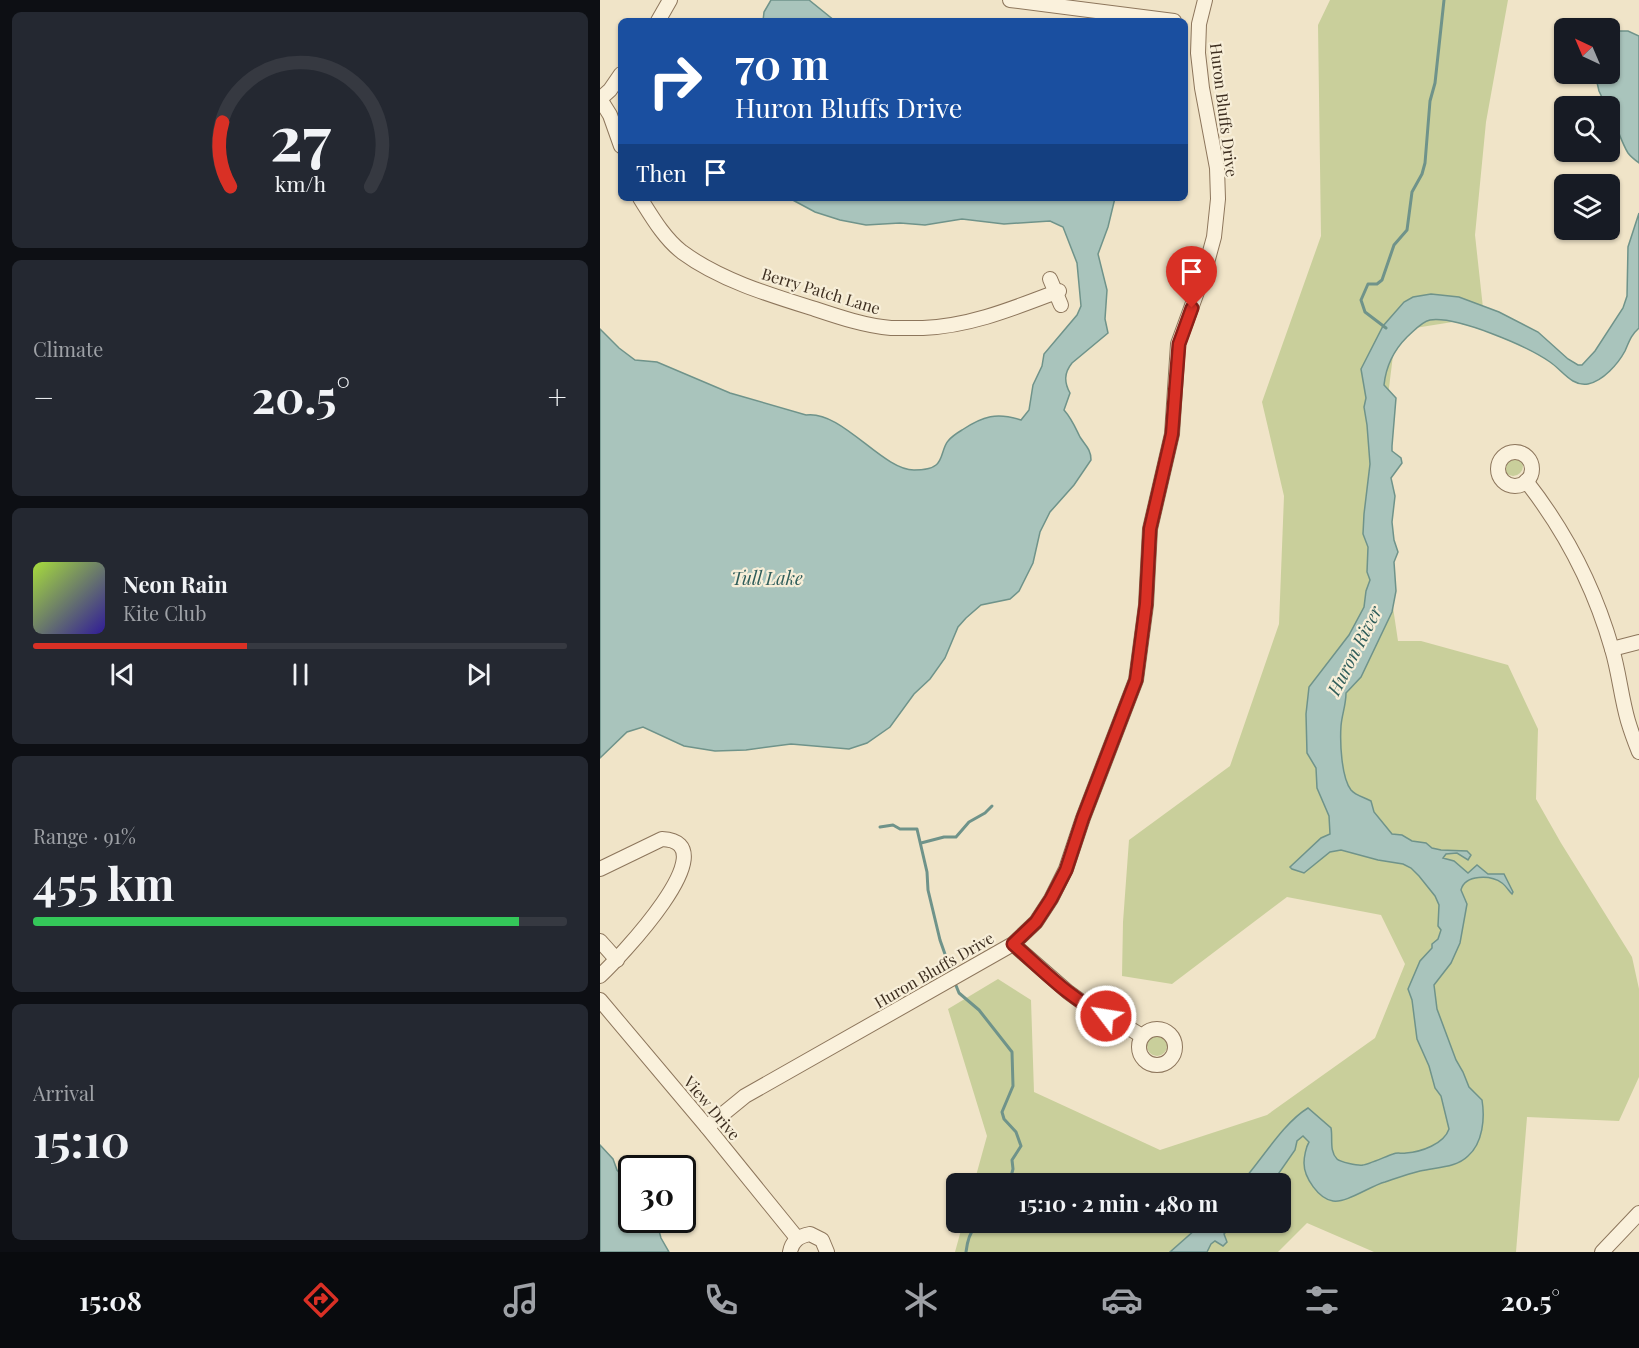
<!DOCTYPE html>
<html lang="en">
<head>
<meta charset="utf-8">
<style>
  :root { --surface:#171b24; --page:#242831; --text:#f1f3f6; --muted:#9ea1a6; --line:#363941; --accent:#d93025 }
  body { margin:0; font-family:"Playfair Display",serif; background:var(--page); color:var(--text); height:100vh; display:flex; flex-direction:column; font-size:22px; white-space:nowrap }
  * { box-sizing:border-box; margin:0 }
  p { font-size:20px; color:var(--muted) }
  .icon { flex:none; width:33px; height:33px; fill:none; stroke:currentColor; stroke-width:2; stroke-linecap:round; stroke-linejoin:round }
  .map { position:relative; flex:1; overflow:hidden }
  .details { display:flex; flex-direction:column; gap:12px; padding:12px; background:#0d0f14; width:600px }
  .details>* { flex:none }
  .top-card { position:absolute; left:18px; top:18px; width:570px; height:183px; border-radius:9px; box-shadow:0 2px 4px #0004; background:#1a4fa0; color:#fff; overflow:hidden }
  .needle { width:39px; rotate:316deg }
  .controls { position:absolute; left:954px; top:18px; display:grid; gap:12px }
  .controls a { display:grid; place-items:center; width:66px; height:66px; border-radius:9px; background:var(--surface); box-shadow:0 2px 4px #0004; font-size:30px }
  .speed { position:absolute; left:18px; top:1155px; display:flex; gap:12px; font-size:30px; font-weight:700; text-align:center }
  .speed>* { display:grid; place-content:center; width:78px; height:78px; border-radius:50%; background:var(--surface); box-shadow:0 2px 4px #0004; line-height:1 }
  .speed .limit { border:3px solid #111; border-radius:9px; background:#fff; color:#111 }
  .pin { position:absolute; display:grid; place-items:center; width:51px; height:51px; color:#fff; margin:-62px -26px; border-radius:50% 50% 50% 0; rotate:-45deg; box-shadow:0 0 6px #0007 }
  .pin .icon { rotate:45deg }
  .me { position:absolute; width:66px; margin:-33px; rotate:301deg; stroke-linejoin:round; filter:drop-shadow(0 0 4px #0008) }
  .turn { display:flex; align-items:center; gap:21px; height:126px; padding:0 18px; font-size:27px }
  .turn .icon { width:78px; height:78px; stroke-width:2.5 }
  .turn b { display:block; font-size:42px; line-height:51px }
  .then { display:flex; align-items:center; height:57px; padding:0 18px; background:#0003; gap:12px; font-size:22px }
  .big { font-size:45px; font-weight:700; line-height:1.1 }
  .details .tile { flex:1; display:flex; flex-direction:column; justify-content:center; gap:9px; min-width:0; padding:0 21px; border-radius:9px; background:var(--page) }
  .details .dial { align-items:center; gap:0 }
  .dial svg { height:156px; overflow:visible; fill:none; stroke:var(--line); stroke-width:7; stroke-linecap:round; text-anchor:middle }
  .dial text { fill:var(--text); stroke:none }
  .song { display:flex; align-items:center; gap:18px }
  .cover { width:72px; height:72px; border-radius:9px; background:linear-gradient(135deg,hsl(80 70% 55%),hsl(250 70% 35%)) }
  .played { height:6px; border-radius:3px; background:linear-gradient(90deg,var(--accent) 40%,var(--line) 40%) }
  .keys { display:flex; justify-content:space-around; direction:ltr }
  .heat { display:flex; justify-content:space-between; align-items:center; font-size:33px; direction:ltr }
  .charge { height:9px; border-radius:4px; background:linear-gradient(90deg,#34c759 91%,var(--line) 0) }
  .trip { position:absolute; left:346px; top:1173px; width:345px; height:60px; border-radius:9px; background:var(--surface); box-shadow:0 2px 4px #0004; font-weight:700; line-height:60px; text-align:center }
  .tab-bar { display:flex; height:96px; justify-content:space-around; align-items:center; background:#090b0e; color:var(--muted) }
  .tab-bar .icon { width:42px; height:42px }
  .tab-bar .current { color:var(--accent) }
  .tab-bar b { font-size:27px; color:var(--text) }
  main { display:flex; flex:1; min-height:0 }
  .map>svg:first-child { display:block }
  .green { fill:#c9cf9b }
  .water { fill:#a9c4bc; stroke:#6f938a; stroke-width:1.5 }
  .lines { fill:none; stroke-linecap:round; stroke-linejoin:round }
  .stream { stroke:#6f938a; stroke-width:3 }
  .minor-casing { stroke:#8d765c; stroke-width:16 }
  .minor { stroke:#faf1dc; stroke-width:14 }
  .route-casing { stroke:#8d1f18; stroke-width:15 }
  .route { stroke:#d93025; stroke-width:10 }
  .labels { text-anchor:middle; stroke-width:4.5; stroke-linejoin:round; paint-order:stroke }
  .street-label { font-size:16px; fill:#3d2e20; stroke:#f7eed8 }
  .water-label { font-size:18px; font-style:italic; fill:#2f5d5a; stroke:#f7eed8 }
</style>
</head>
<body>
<main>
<section class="details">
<div class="tile dial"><svg viewBox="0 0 100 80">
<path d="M14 69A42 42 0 1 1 86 69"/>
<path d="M14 69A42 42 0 0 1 10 36" stroke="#d93025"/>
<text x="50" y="56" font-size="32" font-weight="700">27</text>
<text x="50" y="72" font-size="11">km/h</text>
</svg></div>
<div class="tile"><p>Climate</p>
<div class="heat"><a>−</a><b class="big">20.5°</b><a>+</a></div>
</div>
<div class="tile">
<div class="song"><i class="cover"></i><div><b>Neon Rain</b><p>Kite Club</p></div></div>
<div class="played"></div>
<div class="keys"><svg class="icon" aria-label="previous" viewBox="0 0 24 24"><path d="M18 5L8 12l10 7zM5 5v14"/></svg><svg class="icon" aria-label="pause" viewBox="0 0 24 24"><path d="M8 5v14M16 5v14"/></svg><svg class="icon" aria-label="next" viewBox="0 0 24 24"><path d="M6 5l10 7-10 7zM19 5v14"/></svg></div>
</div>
<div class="tile"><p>Range · 91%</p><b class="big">455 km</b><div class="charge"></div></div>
<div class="tile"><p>Arrival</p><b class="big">15:10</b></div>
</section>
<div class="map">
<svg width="1039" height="1252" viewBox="0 0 1039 1252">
  <rect width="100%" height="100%" fill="#f0e4c8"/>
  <!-- green -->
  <g class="green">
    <path d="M730,0H908L886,122L875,235L884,317L796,331L776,493L798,641H821L908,665L938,729L936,799L961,843L1032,957L1039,989V1077L1019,1121L927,1117L916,1252H774L707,1223L678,1252H355L363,1223L681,1222V1184L374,1183L387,1136L348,1009L398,979L431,1000L434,1092L560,1150L667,1115L775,1038L805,964L781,915L687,897L572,984L522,976L523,922L529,840L630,766L679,624L684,496L662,402L721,236L718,25Z"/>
    <circle cx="913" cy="466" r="10"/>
    <circle cx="557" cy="1046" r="10"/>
  </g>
  <!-- water -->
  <g class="water">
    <path d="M171,0H209L235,21H163L164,12Z"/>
    <path d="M1010,31H1028L1039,36V163C1035,160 1031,157 1028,153C1024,147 1010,113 1010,106H1006L999,91L995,74H1010Z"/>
    <path d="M189,198H515L508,227L498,254L507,290L505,319L508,333L472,363C464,373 464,382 470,393L464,410C472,419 475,427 480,437C485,445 491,449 491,460L474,485L450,512L440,532L433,563L419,591L410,599L381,605L366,618L358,627L345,658L330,679L314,694L290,727L267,743L249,749L191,744L146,750L115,751L84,746L43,727L27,732L0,758V329L19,348L35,360L57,362L130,393L206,415C242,410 282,470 314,470C321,470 330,470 336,465C343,460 342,448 348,441C352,436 357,433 362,430C383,416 397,412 421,420L429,410L433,385L442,366L444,354L477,315L481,306L477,263L463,227L450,221L404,224L362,219L325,225L300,223L266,225L240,220L215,212Z"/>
    <path d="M1039,213V328C1031,335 1029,342 1025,351C1018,364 1003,381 988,384C972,387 962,370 950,362C927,346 857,316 830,320C821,322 814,331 807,337C794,350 786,366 784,385L796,398L792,446V451L801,458L802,463L791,478L795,496L792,522L794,540L798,552L794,562L796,591L792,612L761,677L746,693C746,705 742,714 741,726C740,741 741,777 751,790C756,796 764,797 771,801L774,812L792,834L802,835L812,841L826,843L832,848L841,850L867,851L871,855L868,860L857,853L846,854L843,858L854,861L868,873L877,865L888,874H904L913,892L912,894C909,891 906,886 902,883C891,875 865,874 861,890L867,904L860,943L851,963L834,985L837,1009L856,1060L863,1072L869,1087L882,1100C885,1118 883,1143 868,1156C856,1168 836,1167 820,1171C808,1174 797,1178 785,1182C770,1186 747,1203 733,1201C719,1199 704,1178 704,1163C704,1157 706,1147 709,1142L703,1136L697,1141L695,1150L672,1183H641C661,1161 683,1123 708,1108L731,1128C733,1138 729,1151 737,1159C740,1162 758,1166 763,1165C767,1165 787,1156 793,1154C798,1152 801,1154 806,1153C821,1152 844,1144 849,1129L841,1096L835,1088L829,1066L817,1039L812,1000L808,989L820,961L832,948V944L838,939L841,930L838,926L839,905L835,896L819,876L811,868L803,864L778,860L741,850L730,852L704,873L692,869L690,867L721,838L730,834L729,816L717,788L716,768L707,753L706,714L709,687L749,635L764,607L766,591L770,580L767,572L768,547L763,534L764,514L770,464L767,425L764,407L766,398L761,369L783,326L804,302L813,297L831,294L859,297L899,312L938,332L968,359L978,365H982L995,351L1023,308L1027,296L1028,247Z"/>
    <path d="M0,1145L13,1159L17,1170L31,1186L32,1220H56L61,1238L69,1252H0Z"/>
    <path d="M604,1222L634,1223L624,1234L627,1242L623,1246L615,1241L611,1244L607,1252H570Z"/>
  </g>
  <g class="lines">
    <!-- stream -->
    <g class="stream">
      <path d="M786,328L765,312L761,300L768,284H777L782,280L794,245L807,230L812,192L822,174L825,163L830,101L835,83L844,0"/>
      <path d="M280,827L293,825L300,829H317L327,872L328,890L340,940L352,974"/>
      <path d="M321,843L344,837H356L369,822L385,813L392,806"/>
      <path d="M355,983L359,993L379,1010L412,1052L413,1086L402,1112L404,1119L416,1132L421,1146L412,1160L413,1169L409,1184"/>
      <path d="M366,1252C369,1228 375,1222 399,1226L402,1222"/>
    </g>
    <defs>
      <g id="minor">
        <path d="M410,0L574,21"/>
        <path d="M58,21L70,0"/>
        <path d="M0,99L10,115L21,146"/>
        <path d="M0,99L10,90L21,74"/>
        <path d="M40,198C52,217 64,238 82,252C120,280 170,295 215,309C239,317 266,326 291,328C301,328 312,328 323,328C371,326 414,308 459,291"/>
        <path d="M450,279L461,305"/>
        <circle cx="915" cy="469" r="17"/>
        <path d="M926,481C966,532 994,586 1012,649C1019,672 1021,697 1028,721C1031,731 1035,742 1039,752"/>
        <path d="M1012,649L1039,642"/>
        <path d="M0,869L62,839C131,842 16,961 0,976"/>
        <path d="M0,941L17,960"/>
        <path d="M413,944L468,992L493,1010L519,1022L542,1036"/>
        <path d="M0,1000L107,1127L197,1238"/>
        <circle cx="557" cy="1047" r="18"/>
        <path d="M107,1127L145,1096L413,944L436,922L451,899L466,869L483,818L536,680L546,605L550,529L572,434L578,344L605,270L614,237L618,199L617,168L602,88L598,53L599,24L605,0"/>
        <path d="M190,1252C192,1241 199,1236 210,1234L222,1240L227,1252"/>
        <path d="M1002,1252L1039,1213"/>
      </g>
    </defs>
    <!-- minor casing -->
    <use href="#minor" class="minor-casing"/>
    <!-- minor -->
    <use href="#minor" class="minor"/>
  </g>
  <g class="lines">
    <defs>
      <path id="route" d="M506,1016C471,1000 442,969 413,944L436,922L451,899L466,870L483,818L536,680L546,604L550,529L572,434L579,344L592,308"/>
    </defs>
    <!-- route casing -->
    <use href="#route" class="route-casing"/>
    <!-- route -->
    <use href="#route" class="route"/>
  </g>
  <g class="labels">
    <!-- street labels -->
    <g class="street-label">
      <text transform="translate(624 110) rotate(83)" y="6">Huron Bluffs Drive</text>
      <text transform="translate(221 291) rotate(17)" y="6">Berry Patch Lane</text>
      <text transform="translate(334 970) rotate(-30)" y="6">Huron Bluffs Drive</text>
      <text transform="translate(112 1108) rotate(50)" y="6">View Drive</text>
    </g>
    <!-- water labels -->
    <g class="water-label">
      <text x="167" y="585">Tull Lake</text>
      <text transform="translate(755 651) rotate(-63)" y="6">Huron River</text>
    </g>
  </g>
</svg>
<div class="controls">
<a><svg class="needle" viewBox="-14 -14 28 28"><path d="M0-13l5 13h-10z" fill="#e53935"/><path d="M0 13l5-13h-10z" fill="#9ea1a6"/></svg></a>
<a><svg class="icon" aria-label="search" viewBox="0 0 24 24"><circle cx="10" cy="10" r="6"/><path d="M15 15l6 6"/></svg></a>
<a><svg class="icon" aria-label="layers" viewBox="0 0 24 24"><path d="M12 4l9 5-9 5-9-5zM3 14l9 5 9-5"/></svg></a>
</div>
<div class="speed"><div class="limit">30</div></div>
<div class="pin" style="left:592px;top:308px;background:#d93025"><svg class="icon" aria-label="arrive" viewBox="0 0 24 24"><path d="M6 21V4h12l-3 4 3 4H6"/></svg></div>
<svg class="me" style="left:506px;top:1016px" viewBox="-20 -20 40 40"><circle r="17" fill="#d93025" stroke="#fff" stroke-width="3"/><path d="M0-11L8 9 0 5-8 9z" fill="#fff"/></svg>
<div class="trip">15:10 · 2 min · 480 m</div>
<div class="top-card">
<div class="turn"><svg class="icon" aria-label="right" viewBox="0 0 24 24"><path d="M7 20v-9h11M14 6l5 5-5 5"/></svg><div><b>70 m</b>Huron Bluffs Drive</div></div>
<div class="then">Then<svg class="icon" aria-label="arrive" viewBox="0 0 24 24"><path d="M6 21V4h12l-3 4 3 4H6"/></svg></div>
</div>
</div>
</main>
<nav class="tab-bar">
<b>15:08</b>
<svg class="icon current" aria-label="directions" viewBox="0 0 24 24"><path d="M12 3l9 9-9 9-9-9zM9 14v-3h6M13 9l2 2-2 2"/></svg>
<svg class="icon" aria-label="music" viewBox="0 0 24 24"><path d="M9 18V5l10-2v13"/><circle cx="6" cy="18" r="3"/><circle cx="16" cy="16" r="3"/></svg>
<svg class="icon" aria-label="phone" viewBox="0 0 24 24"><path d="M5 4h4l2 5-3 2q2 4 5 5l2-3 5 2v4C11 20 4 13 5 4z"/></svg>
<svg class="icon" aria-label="climate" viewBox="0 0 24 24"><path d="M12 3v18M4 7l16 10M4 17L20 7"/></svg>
<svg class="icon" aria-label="car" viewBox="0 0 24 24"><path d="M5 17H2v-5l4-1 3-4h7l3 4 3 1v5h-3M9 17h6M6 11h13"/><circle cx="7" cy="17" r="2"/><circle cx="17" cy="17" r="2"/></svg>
<svg class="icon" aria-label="filters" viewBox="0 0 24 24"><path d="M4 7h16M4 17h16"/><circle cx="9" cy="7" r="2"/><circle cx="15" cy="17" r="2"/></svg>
<b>20.5°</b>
</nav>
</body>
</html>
